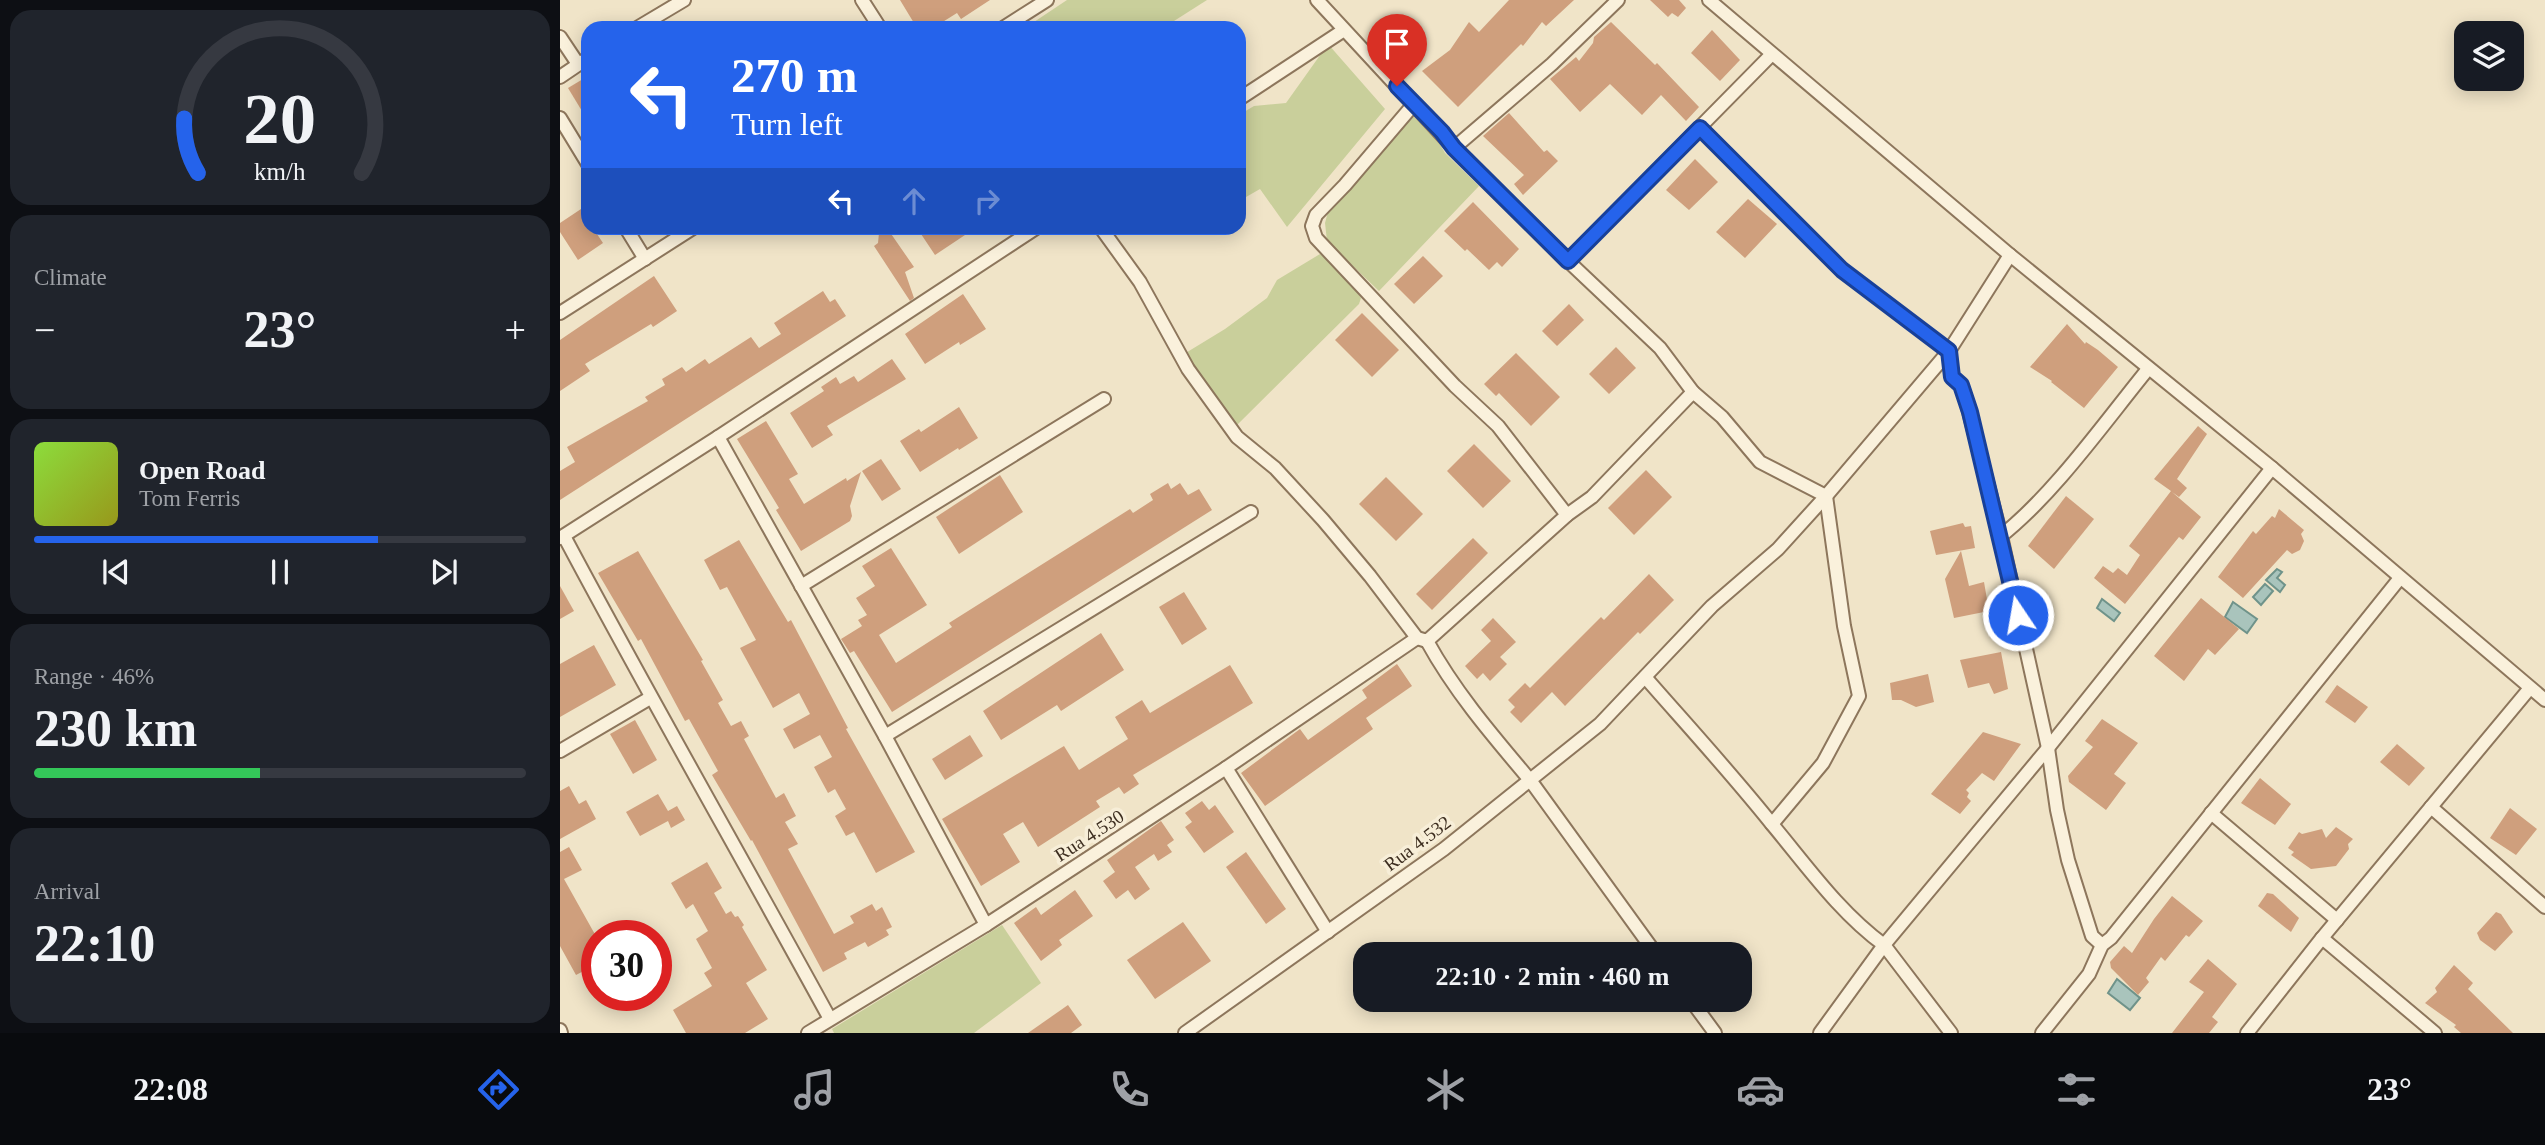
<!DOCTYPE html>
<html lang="en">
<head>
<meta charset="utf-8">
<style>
  :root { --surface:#171b24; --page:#20242c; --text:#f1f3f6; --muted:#9ea1a6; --line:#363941; --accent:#2563eb }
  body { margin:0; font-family:"Times New Roman",serif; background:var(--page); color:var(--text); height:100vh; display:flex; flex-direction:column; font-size:26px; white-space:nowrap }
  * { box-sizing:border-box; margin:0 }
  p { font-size:23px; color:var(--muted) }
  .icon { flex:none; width:38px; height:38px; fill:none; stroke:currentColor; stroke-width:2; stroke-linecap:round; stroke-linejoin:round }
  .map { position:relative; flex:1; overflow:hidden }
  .drawer { display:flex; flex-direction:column; gap:10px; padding:10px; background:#0d0f14; width:560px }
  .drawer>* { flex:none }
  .guide { position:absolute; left:21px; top:21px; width:665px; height:214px; border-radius:21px; box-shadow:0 4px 18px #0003; background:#2563eb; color:#fff; overflow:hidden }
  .fabs { position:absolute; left:1894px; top:21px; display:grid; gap:14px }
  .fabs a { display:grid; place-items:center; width:70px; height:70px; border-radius:14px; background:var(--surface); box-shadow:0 4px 18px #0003; font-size:35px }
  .speed { position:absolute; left:21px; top:920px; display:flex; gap:14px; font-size:35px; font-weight:700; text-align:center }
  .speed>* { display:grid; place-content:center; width:91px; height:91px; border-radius:50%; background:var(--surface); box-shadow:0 4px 18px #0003; line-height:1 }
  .speed .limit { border:10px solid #d22; background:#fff; color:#111 }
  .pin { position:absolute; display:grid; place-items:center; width:60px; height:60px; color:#fff; margin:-72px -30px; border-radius:50% 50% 50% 0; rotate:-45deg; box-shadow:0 0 7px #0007 }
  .pin .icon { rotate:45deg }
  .me { position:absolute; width:77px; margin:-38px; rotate:348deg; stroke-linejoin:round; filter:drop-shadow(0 0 5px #0008) }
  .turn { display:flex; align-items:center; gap:24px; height:147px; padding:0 35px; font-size:32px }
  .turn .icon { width:91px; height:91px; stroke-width:2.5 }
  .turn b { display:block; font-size:49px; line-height:60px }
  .lanes { display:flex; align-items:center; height:66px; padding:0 35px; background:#0003; justify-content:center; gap:35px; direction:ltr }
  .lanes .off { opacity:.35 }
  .big { font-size:52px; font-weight:600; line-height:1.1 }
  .drawer .widget { flex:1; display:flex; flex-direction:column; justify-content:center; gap:10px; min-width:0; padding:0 24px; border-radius:21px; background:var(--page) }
  .drawer .dial { align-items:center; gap:0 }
  .dial svg { height:182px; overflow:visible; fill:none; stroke:var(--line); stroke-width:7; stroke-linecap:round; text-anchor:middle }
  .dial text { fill:var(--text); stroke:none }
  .song { display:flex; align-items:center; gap:21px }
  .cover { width:84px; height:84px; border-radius:10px; background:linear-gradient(135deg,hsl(90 70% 55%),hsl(60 70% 35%)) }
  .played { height:7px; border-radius:4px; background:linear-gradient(90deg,var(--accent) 70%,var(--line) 70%) }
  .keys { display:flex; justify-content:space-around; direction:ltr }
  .heat { display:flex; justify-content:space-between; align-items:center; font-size:38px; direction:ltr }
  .charge { height:10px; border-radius:5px; background:linear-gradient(90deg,#34c759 46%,var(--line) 0) }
  .trip { position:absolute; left:793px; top:942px; width:399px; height:70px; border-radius:21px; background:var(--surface); box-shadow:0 4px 18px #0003; font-weight:600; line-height:70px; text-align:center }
  .tabs { display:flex; height:112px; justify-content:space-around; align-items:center; background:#090b0e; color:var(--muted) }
  .tabs .icon { width:49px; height:49px }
  .tabs .on { color:var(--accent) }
  .tabs b { font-size:32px; color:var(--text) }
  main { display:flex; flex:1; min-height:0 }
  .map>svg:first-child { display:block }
  .green { fill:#c9cf9b }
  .water { fill:#a9c4bc; stroke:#6f938a; stroke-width:2 }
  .building { fill:#cf9f7d }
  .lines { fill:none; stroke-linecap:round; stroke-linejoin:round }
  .minor-casing { stroke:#8d765c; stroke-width:16 }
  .minor { stroke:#faf1dc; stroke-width:12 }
  .route-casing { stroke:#184099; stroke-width:18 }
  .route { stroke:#2563eb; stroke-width:12 }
  .labels { text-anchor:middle; stroke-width:7; stroke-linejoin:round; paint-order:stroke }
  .street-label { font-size:19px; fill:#3d2e20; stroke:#f7eed8 }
</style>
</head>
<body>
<main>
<section class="drawer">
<div class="widget dial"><svg viewBox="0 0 100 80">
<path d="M14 69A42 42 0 1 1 86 69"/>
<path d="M14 69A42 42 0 0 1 8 45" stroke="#2563eb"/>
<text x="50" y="56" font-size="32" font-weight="700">20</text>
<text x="50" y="72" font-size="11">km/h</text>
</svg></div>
<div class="widget"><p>Climate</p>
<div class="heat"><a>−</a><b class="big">23°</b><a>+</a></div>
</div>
<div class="widget">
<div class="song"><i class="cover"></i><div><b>Open Road</b><p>Tom Ferris</p></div></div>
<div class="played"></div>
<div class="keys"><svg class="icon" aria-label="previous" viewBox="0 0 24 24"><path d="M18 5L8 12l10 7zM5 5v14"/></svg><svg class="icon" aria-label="pause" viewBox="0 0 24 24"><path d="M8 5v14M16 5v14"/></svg><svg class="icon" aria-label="next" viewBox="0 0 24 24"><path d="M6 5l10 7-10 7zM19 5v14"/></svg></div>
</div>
<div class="widget"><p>Range · 46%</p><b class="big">230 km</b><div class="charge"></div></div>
<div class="widget"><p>Arrival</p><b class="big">22:10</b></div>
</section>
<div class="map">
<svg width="1985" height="1033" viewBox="0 0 1985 1033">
  <rect width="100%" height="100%" fill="#f0e4c8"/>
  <!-- green -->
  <g class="green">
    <path d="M507,0H647L603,28H465Z"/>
    <path d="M768,44L825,109L727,227L700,189L679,201V115L694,106L726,103Z"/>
    <path d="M853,116L874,134L885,153L919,186L819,291L767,241L765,223L768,212Z"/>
    <path d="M760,254L785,275L801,298L799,304L675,427L624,354L665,329L707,298L717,280Z"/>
    <path d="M442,925L481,983L414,1033H274L272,1029Z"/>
  </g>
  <!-- water -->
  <g class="water">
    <path d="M1717,569L1722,572L1717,578L1725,585L1720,592L1706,580Z"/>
    <path d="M1705,584L1713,591L1701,605L1693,597Z"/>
    <path d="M1542,599L1560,613L1554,621L1537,608Z"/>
    <path d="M1673,602L1697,619L1687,633L1665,617Z"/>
    <path d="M1557,979L1580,998L1570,1010L1548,993Z"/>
  </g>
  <!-- building -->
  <g class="building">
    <path d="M340,0H430L401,19L397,13L373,28H357Z"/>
    <path d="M949,0H1014L986,26L982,22L963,46L961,44L898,107L862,71L890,50L909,22L919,32Z"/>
    <path d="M1090,0H1119L1126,8L1118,17L1112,13L1108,17Z"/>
    <path d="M1051,22L1095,65L1097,63L1139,107L1126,121L1101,95L1082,115L1050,84L1020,112L990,79L1016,57L1019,61L1033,43L1034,37Z"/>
    <path d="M1152,30L1180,60L1160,81L1131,53Z"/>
    <path d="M28,76V121L8,88Z"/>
    <path d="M949,113L984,152L987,150L998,161L963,195L954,184L964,175L923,136Z"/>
    <path d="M1135,159L1158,182L1129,210L1106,190Z"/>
    <path d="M1188,199L1217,224L1185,258L1156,232Z"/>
    <path d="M913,202L959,249L942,267L937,262L929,270L907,249L905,251L884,231Z"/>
    <path d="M21,209L28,220V228H33L43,243L18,260L0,232V223Z"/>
    <path d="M327,228L354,267L345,272L354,298L350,301L314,246L318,243L319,233Z"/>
    <path d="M357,228H381L385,233L393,228H400L405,235L375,255Z"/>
    <path d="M863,256L883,276L854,304L834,284Z"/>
    <path d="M94,276L117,311L93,327L91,324L25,364L30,371L0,391V340Z"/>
    <path d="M263,291L270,302L275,299L286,316L0,500V471L15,462L7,447L88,401L85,397L105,385L102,379L122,367L126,372L145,359L149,364L191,337L199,348L221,334L214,323Z"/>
    <path d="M403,294L426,329L400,345L399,342L365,364L345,334Z"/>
    <path d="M1009,304L1024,320L997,346L982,331Z"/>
    <path d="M802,313L839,350L812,377L775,340Z"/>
    <path d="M1507,324L1525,344L1526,342L1538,350L1558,367L1524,408L1491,382L1492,381L1470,367Z"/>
    <path d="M1056,347L1076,368L1049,394L1029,374Z"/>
    <path d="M956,353L1000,397L971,426L939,393L936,396L924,384Z"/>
    <path d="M332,359L346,379L267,426L273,435L252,448L230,413L264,391L261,387L276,377L280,384L294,376L298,382Z"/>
    <path d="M399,407L418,438L399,450L398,448L360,472L340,441L359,429L361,432Z"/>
    <path d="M206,421L238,474L229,479L244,504L286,478L287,481L301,472L290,506L292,516L290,521L241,551L216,510L219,508L177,439Z"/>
    <path d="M1638,426L1647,434L1617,479L1627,488L1619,497L1612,492L1641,517L1623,540L1619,537L1565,604L1534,578L1543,566L1553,573L1558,568L1567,575L1580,555L1569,546L1611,491L1594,479Z"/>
    <path d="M914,444L951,481L923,508L887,471Z"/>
    <path d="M321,459L341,489L322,501L302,471Z"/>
    <path d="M1086,470L1112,497L1074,535L1048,508Z"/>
    <path d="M440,475L463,512L399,554L376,517Z"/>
    <path d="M826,477L863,514L836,541L799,504Z"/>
    <path d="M608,483L611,489L620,483L628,495L639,489L652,510L332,712L294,651L290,653L281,639L302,626L298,620L307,615L296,598L315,586L302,566L331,548L367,605L319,635L336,663L392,627L389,623L570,509L573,513L593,500L590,494Z"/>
    <path d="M1506,496L1534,519L1494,569L1468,546Z"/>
    <path d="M1719,509L1744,530L1741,534L1744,541L1740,550L1732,554L1727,550L1683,598L1658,577L1693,531L1696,534L1712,516L1715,518Z"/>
    <path d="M1403,523L1405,527L1411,526L1415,548L1376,555L1370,531Z"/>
    <path d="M913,538L928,553L872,610L856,594Z"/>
    <path d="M179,540L228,622L231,620L288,728L286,729L355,852L316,873L294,832L286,836L275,816L286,809L275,789L268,793L254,767L272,757L260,735L234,749L223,729L250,714L239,693L213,708L180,648L196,640L167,587L160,590L144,560Z"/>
    <path d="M78,551L143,660L141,661L163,700L158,703L171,726L181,721L189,736L184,739L216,798L224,793L236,816L225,822L238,844L228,849L274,934L294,923L290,916L312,904L316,911L322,907L332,927L326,930L329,935L308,947L305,942L284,953L287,959L263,972L192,840L191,841L152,775L158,771L129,719L125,721L81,639L78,641L38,573Z"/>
    <path d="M1401,551L1409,586L1424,582L1429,611L1394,618L1385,579Z"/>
    <path d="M1089,574L1114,600L1080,634L1078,632L1005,706L992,692L961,723L950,712L955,707L948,700L965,683L970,688L1041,617L1044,620Z"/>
    <path d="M0,586L14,611L0,619Z"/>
    <path d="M624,592L647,629L622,645L599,607Z"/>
    <path d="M1641,598L1679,629L1655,655L1648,649L1624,681L1594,656Z"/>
    <path d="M933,618L956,642L940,657L947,664L930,681L923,673L917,679L905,666L931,641L921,630Z"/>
    <path d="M541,633L564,670L501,711L497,705L441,740L423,711Z"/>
    <path d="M34,645L56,685L0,717V664Z"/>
    <path d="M1441,652L1448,689L1434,694L1429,683L1408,688L1400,660Z"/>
    <path d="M837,664L852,686L806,718L813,729L705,806L681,773L740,729L748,740L807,698L802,690Z"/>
    <path d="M670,665L693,703L573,775L579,784L564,794L559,787L536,801L540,807L478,847L463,822L443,834L460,862L421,886L382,819L504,746L519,770L568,739L555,717L582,700L590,713Z"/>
    <path d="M1368,674L1374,702L1356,707L1341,700H1332L1330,683Z"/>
    <path d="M1777,685L1808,707L1795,723L1765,702Z"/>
    <path d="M1542,719L1578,743L1554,774L1566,783L1546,810L1509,782L1508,776L1533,747L1525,741Z"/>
    <path d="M75,720L97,760L73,774L50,734Z"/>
    <path d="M1423,732L1461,744L1434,781L1422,773L1406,790L1409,793L1407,797L1411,801L1400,814L1371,794Z"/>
    <path d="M410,735L423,756L385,780L372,759Z"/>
    <path d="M1837,744L1865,768L1849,786L1820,762Z"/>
    <path d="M1700,778L1731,804L1715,825L1681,803Z"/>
    <path d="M9,786L19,804L26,800L36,819L0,839V791Z"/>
    <path d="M98,794L108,811L117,806L125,820L111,828L108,821L80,836L66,812Z"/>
    <path d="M642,801L649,810L655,805L674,832L644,853L625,827L632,822L625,813Z"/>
    <path d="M1950,808L1977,829L1956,855L1930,838Z"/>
    <path d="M601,821L614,840L607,845L612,852L598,861L594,854L575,867L590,889L575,900L568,890L556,899L543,881L555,872L547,860Z"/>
    <path d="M1776,827L1793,839L1788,844L1789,849L1776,866L1751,869L1731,855L1734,852L1728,848L1739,832L1742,834L1762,829L1766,838Z"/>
    <path d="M9,847L22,870L4,879L37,938V964L16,975L0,946V852Z"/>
    <path d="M686,852L726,909L706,924L666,867Z"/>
    <path d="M147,862L162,888L154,893L166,914L171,911L175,917L178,916L184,925L182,927L207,970L186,983L208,1019L185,1033H126L113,1010L152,986L144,973L152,968L136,939L148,931L133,904L126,909L111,883Z"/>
    <path d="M515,890L533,916L499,940L502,945L481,961L454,923L476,907L481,915Z"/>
    <path d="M1707,893L1713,894L1739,918L1731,932L1698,906Z"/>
    <path d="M1612,896L1643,921L1629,937L1626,935L1605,961L1601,957L1586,978L1589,982L1578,995L1551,968L1550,962L1564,946L1572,953L1594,919Z"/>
    <path d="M1936,912L1941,914L1953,932L1935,951L1920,940L1917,933Z"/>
    <path d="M623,922L651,961L595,999L567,960Z"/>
    <path d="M1648,959L1677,984L1652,1017L1658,1022L1649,1033H1612L1644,992L1629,982Z"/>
    <path d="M1894,965L1913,983L1908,989L1953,1033H1901L1894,1027L1896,1025L1865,1003L1877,992L1875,988Z"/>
    <path d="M508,1005L522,1025L511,1033H468Z"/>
  </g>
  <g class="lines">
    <defs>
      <g id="minor">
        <path d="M302,0L320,28"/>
        <path d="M757,0L894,148L1008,261"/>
        <path d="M1149,0L1450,255L1712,468L1985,700"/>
        <path d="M77,28L124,0"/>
        <path d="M443,28L487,0"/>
        <path d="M0,37L18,64"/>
        <path d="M0,77L28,58"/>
        <path d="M679,99L784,30"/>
        <path d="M854,104L785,185L756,215L752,226L756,238L895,386L938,426L1007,515"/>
        <path d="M0,118L28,164"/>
        <path d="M1140,128L1282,270L1389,351L1392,377L1401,385L1405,396L1441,536L1488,748L1497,810L1508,860L1532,936L1542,945"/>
        <path d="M894,148L992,64L1058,0"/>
        <path d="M66,228L85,259"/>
        <path d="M541,228L580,282L628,369L677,437L715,468L763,520L810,576L857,638L867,641L1007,515L1032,497L1133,392L1162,417L1200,462L1266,496L1284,626L1299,696L1263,763L1212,824"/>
        <path d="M0,313L133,228"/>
        <path d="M1133,392L1100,348L1008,261L1212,54"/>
        <path d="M158,437L325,736L426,925"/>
        <path d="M4,536C90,698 182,858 270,1019"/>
        <path d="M1441,536C1494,494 1544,423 1588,369"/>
        <path d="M0,538L158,437L476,228"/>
        <path d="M241,586L544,399"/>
        <path d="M1085,677C1127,725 1171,773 1211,823C1247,866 1279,912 1324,945L1488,748L1712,468"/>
        <path d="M325,736L691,512"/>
        <path d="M0,751L90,698"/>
        <path d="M666,768L768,932"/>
        <path d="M1871,807L1985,907"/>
        <path d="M1651,813L1777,920"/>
        <path d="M1762,938L1875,1033"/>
        <path d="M1096,954L970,780L1040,724L1152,606L1218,549L1266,496L1389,351L1450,255"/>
        <path d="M1130,999L1155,1033"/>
        <path d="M0,1030L1,1033"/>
        <path d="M248,1033L426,925L666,768L857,638"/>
        <path d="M625,1033L884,849L970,780C932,735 895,692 867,641"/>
        <path d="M1260,1033L1324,945L1391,1033"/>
        <path d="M1482,1033L1529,974L1542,945L1551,938L1840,578"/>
        <path d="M1687,1033L1762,938L1970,688"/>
      </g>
    </defs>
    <!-- minor casing -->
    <use href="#minor" class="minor-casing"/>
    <!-- minor -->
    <use href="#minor" class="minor"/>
  </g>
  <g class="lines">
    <defs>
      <path id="route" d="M837,86L882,132L894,148L1008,261L1140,128L1282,270L1389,351L1392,377L1401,385L1410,412L1458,615"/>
    </defs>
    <!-- route casing -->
    <use href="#route" class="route-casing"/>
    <!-- route -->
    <use href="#route" class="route"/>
  </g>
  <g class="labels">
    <!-- street labels -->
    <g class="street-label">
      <text transform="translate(529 835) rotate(-33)" y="7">Rua 4.530</text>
      <text transform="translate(857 843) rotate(-37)" y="7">Rua 4.532</text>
    </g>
  </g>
</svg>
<div class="fabs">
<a><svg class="icon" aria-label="layers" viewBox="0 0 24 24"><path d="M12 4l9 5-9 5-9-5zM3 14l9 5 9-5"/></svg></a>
</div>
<div class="speed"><div class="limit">30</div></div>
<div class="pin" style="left:837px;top:86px;background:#d93025"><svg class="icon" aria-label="arrive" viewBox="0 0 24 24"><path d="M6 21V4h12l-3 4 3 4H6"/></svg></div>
<svg class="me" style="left:1458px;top:615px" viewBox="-20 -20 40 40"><circle r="17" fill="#2563eb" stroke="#fff" stroke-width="3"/><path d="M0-11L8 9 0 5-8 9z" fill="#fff"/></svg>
<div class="trip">22:10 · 2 min · 460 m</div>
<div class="guide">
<div class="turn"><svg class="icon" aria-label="left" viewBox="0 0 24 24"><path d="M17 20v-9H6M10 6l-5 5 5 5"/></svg><div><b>270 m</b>Turn left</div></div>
<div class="lanes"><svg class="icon" aria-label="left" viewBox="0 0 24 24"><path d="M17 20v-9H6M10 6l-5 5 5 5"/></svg><svg class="icon off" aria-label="ahead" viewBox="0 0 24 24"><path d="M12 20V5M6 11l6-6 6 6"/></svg><svg class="icon off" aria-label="right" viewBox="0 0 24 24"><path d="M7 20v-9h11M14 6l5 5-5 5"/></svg></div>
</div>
</div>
</main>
<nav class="tabs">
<b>22:08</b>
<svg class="icon on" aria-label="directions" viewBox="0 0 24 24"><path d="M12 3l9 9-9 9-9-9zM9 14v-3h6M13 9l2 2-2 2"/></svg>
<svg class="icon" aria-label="music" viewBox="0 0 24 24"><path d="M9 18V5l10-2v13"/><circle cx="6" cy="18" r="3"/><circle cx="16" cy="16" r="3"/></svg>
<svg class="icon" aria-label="phone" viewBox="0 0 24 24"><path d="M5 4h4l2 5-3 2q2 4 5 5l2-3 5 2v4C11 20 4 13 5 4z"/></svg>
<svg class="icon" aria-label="climate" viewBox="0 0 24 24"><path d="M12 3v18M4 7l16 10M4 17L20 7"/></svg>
<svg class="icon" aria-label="car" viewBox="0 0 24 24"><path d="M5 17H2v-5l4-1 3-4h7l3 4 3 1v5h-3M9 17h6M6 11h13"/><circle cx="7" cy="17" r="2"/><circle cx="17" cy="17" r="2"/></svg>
<svg class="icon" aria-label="filters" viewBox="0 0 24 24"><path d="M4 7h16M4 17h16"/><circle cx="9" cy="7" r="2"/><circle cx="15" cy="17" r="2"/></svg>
<b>23°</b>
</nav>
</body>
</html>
